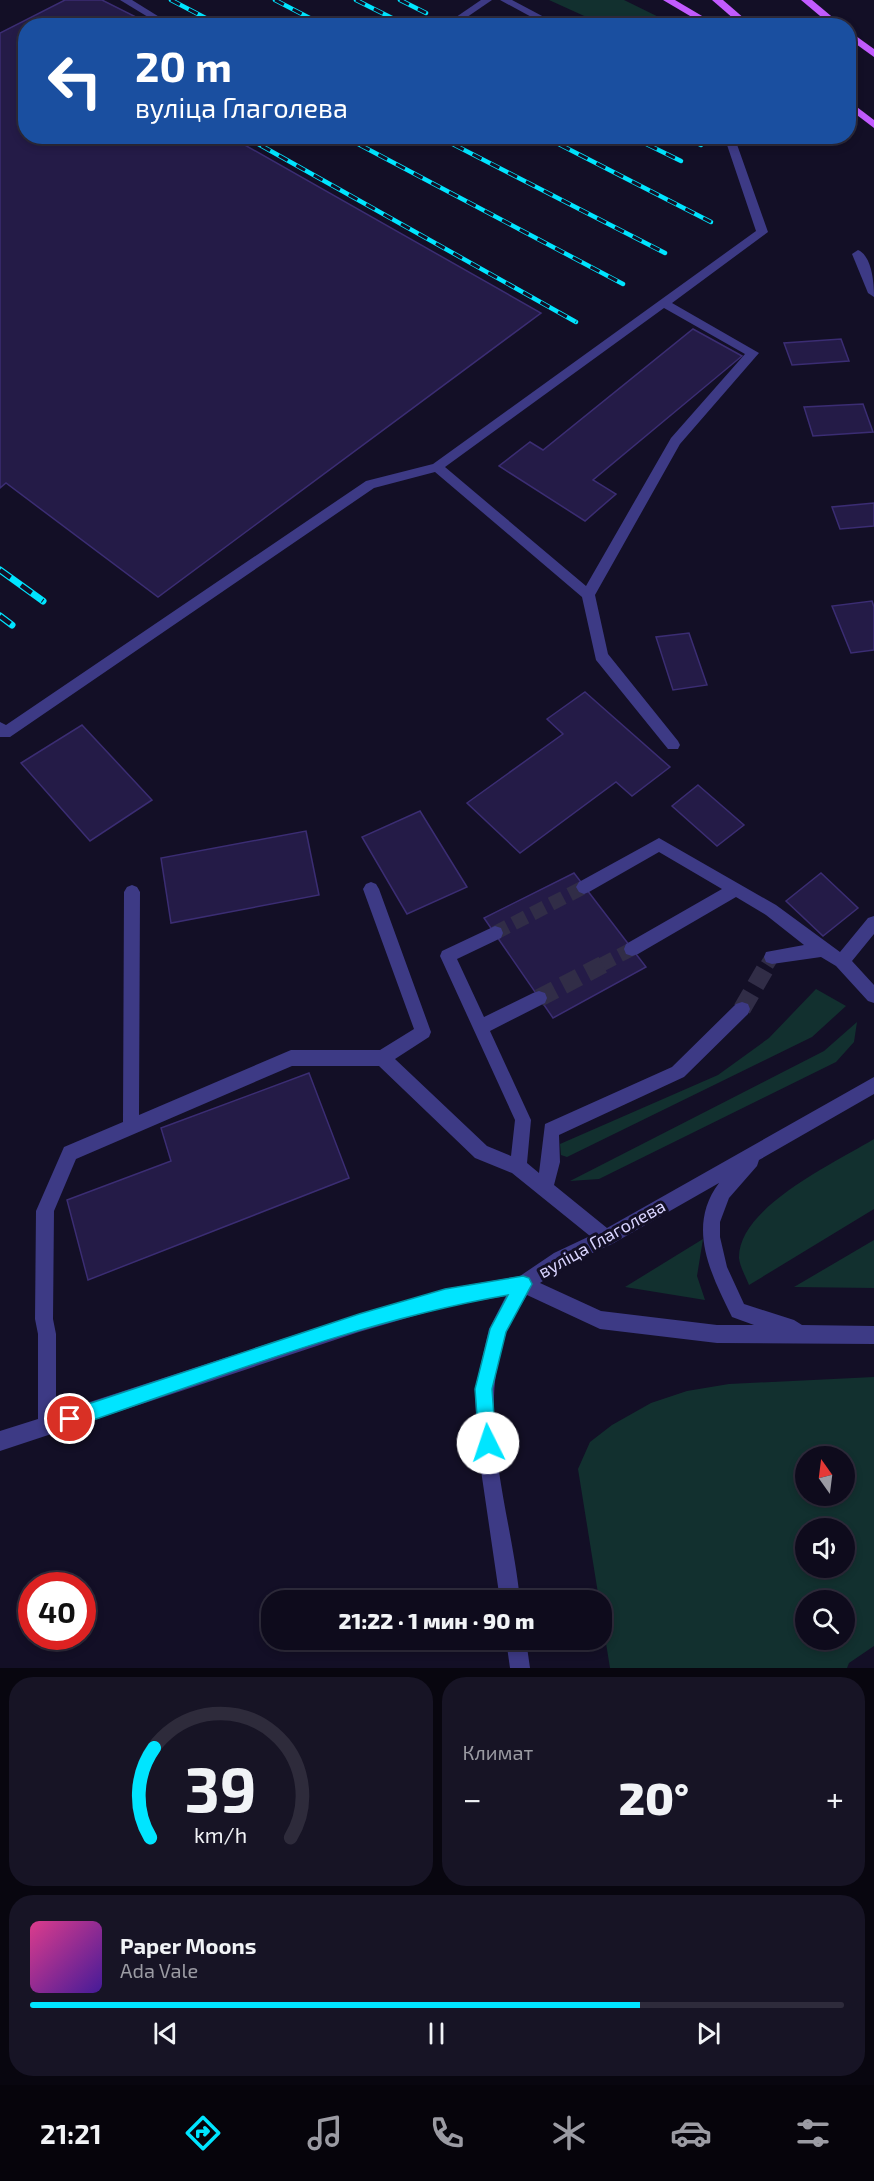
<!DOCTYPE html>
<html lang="ru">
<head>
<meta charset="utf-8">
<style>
  :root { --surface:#0e0b1c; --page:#171425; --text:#f1f3f6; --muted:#9b9ba3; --line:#2e2b3b; --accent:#00e5ff }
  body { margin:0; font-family:"Exo 2",sans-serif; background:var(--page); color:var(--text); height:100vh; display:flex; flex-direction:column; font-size:22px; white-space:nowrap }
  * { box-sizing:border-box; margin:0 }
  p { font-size:20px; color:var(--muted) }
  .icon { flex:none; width:33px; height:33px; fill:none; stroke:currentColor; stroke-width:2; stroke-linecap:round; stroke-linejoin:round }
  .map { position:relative; height:1668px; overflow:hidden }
  .sheet { display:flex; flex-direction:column; gap:9px; padding:9px; background:#08060f; flex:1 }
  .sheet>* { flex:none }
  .top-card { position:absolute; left:18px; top:18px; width:838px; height:126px; border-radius:24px; box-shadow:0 3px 9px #0003,0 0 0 2px var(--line); background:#1a4fa0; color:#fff; overflow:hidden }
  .needle { width:39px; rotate:346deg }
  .fabs { position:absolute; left:795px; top:1446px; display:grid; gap:12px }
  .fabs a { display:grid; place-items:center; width:60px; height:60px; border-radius:50%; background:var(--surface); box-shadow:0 3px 9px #0003,0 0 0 2px var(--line); font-size:30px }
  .speed { position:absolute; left:18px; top:1572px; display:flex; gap:12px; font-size:30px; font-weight:700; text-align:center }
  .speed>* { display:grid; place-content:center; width:78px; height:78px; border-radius:50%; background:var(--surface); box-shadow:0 3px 9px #0003,0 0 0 2px var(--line); line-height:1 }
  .speed .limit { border:9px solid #d22; background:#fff; color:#111 }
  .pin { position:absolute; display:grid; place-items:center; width:51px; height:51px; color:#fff; margin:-26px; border:3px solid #fff; border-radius:50%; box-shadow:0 2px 6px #0007 }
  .me { position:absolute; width:66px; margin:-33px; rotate:356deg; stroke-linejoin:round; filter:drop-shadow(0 0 4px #0008) }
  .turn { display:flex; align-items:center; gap:21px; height:126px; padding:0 18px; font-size:27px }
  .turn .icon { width:78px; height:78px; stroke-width:2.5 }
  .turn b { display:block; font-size:42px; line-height:51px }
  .big { font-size:45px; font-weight:800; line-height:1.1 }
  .sheet .tile { flex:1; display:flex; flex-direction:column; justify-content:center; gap:9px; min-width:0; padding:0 21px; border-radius:24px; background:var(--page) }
  .sheet .dial { align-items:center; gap:0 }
  .dial svg { height:156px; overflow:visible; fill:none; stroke:var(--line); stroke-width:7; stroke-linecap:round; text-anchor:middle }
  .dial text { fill:var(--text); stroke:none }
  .song { display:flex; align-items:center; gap:18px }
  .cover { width:72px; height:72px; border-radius:9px; background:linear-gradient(135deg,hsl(330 70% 55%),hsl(260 70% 35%)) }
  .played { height:6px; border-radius:3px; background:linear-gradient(90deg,var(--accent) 75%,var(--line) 75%) }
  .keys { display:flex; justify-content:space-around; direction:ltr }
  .heat { display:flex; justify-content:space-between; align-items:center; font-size:33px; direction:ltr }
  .sheet .tiles { flex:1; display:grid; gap:9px; grid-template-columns:1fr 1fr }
  .tile:last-child { grid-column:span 2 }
  .trip { position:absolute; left:261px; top:1590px; width:351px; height:60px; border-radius:24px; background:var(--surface); box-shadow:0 3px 9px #0003,0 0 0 2px var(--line); font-weight:800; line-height:60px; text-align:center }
  .tab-bar { display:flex; height:96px; justify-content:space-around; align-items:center; background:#06040b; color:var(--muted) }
  .tab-bar .icon { width:42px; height:42px }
  .tab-bar .current { color:var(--accent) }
  .tab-bar b { font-size:27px; color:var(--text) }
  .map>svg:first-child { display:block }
  .green { fill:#12302f; fill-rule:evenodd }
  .building { fill:#241b47; stroke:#3b2d73; stroke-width:1.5 }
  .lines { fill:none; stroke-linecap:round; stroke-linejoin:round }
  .minor-tunnel-far1 { stroke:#312d47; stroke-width:14; stroke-dasharray:14 7; stroke-linecap:butt }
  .minor-tunnel { stroke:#312d47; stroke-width:18; stroke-dasharray:18 9; stroke-linecap:butt }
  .minor { fill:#3d3a85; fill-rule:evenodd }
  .major { fill:#c25bff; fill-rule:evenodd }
  .rail-far1-casing { stroke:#00e5ff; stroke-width:4.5 }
  .rail-casing { stroke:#00e5ff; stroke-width:7 }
  .rail-far1 { stroke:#130f26; stroke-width:3; stroke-dasharray:10; stroke-linecap:butt }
  .rail { stroke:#130f26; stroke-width:4.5; stroke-dasharray:13; stroke-linecap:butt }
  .route { fill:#00e5ff; stroke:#0095a6; stroke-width:1.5 }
  .labels { text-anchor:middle; stroke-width:6; stroke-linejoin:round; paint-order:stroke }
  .street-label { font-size:18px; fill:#d9d4ff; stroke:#130f26 }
</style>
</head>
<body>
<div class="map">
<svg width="874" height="1668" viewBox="0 0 874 1668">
  <rect width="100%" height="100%" fill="#130f26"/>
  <!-- green -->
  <g class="green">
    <path d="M549,0H624L675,25H604Z"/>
    <path d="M816,989L846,1006L812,1037L567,1157L561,1155L560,1144L718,1075L769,1038Z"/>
    <path d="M857,1022L854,1042L836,1062L599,1179L570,1181L824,1051Z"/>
    <path d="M874,1139V1209L749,1285C746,1277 740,1267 739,1258C738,1207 835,1163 874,1139Z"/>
    <path d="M703,1239L697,1276L705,1300L625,1287Z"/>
    <path d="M874,1239V1288L794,1287L874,1240Z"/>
    <path d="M874,1377V1646L849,1663L847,1668H610L578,1469L590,1442L612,1425L651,1403L687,1391L729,1384ZM844,1456V1496H806V1456ZM844,1528V1568H806V1528ZM844,1600V1640H806V1600Z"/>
  </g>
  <!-- building -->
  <g class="building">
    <path d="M65,0H102L146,22L140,26H26V136H229L541,313L158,597L6,483L0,488V33Z"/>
    <path d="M693,329L742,356L593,480L616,494L585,521L499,466L530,442L543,450Z"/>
    <path d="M841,339L849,361L792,365L784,343Z"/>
    <path d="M863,404L873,432L813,436L804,407Z"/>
    <path d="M874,503V526L840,529L832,507Z"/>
    <path d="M872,601L874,607V650L851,653L832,606Z"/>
    <path d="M689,633L707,685L673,690L656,637Z"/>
    <path d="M585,692L670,767L632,796L616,782L520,853L467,803L563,734L547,719Z"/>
    <path d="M82,725L152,800L90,841L21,763Z"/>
    <path d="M698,785L744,825L717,846L672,806Z"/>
    <path d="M420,811L467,887L407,914L362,837Z"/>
    <path d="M306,831L319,895L171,923L161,858Z"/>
    <path d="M574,873L646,967L553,1018L484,918Z"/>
    <path d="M821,873L858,908L823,936L786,901Z"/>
    <path d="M309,1073L349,1178L88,1280L67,1200L171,1161L161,1128Z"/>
  </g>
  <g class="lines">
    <!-- minor-tunnel-far1 -->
    <g class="minor-tunnel-far1">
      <path d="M495,933L584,887"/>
      <path d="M601,965L632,949"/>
      <path d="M767,965L772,957"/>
    </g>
    <!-- minor-tunnel -->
    <g class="minor-tunnel">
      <path d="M539,998L604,964"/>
      <path d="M742,1009L768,964"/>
    </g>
    <!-- minor -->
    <g class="minor">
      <path d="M120,0H132L161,18L153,20Z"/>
      <path d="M481,0H492L454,26H443Z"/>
      <path d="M500,0H512L561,26H548Z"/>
      <path d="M724,136H734L768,232L672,303L759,353L680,444L595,595L608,654L678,741L680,745L678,749H668L596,660L582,597L435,472L374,488L10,737H0V722L6,725L366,481L433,464L756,231ZM664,308L745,354L671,438L586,586L445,467Z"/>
      <path d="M858,250C872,256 874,283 874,297L868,293L852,254Z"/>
      <path d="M659,838L776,905L840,952L868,918L874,916V934L852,961L874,985V1003L868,1001L836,966L821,957L772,964L766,962L764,957L766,952L804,945L766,915L736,897L638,954L632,956L626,954L624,949L626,944L722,889L659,852L589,892L584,894L579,892L576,887L579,882Z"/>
      <path d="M371,882L376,884L379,889L431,1032L429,1037L395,1059L487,1146L511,1156L515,1120L440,956L442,951L495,926L501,928L503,933L501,938L457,959L484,1017L533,993L539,991L545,993L547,998L545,1003L490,1031L531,1120L527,1163L539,1173L545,1124L672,1067L736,1004L742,1002L748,1004L750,1009L748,1014L684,1077L559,1135L560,1162L554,1185L607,1228L874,1077V1094L759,1160L757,1166L729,1198L720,1222V1237L727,1267L744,1304L794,1320L802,1325L874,1326V1344L717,1343L600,1329L527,1295C520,1307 512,1319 507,1331C474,1414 512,1516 520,1600H500L477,1443L475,1389L489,1329L506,1296L445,1307L359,1332L0,1451V1431L38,1419V1334L35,1319L36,1211L64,1147L123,1122L124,892L127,887L132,885L137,887L140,892L139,1115L291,1050H380L414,1029L363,889L366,884ZM292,1066H379L475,1158L512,1173L590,1236L554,1253L520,1276L445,1289L359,1314L56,1413V1334L53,1319L54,1211L76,1159ZM719,1183C686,1227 711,1274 732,1317L754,1325H717L601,1311L540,1283L566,1265L612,1244Z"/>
      <path d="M506,1640H526L530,1668H510Z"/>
    </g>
    <!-- major -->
    <g class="major">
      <path d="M663,0H675L719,26H707Z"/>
      <path d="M712,0H723L753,26H742Z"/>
      <path d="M801,0H812L843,26H832Z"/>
      <path d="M849,31L874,49V57L849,39Z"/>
      <path d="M849,101L874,120V128L849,109Z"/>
    </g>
    <defs>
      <g id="rail-far1">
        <path d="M171,0L221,26"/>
        <path d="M275,0L325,26"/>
        <path d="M356,0L406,25"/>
        <path d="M400,0L426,13"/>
        <path d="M244,136L576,322"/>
        <path d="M343,136L623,284"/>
        <path d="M437,136L665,253"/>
        <path d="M543,136L711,222"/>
        <path d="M630,136L681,161"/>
        <path d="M683,136L701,145"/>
      </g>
      <g id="rail">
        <path d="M0,570L43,601"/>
        <path d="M0,616L12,625"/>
      </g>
    </defs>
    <!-- rail-far1 casing -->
    <use href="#rail-far1" class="rail-far1-casing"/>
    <!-- rail casing -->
    <use href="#rail" class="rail-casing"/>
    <!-- rail-far1 -->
    <use href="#rail-far1" class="rail-far1"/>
    <!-- rail -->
    <use href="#rail" class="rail"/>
  </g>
  <!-- route -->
  <path class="route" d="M523,1276L529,1278L532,1284L506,1332L492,1389L496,1443L494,1449L488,1452L481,1449L479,1443L475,1389L490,1329L508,1295C358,1321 214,1379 70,1428L64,1425L61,1419L64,1413L70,1410L359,1314L445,1289Z"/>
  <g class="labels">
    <!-- street labels -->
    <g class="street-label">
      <text transform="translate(602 1239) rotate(-29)" y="6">вуліца Глаголева</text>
    </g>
  </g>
</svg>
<div class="fabs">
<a><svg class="needle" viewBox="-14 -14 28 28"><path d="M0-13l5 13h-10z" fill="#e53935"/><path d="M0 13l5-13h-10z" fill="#9b9ba3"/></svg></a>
<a><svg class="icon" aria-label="sound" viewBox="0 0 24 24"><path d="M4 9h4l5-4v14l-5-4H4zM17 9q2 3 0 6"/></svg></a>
<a><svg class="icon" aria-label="search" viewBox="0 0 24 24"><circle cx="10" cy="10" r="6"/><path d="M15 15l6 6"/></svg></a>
</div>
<div class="speed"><div class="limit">40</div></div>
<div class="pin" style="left:70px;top:1419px;background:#d93025"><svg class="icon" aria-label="arrive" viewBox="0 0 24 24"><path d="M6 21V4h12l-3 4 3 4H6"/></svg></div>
<svg class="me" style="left:488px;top:1443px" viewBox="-20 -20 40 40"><circle r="19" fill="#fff"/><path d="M0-13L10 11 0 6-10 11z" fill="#00e5ff"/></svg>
<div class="trip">21:22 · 1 мин · 90 m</div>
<div class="top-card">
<div class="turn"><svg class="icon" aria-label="left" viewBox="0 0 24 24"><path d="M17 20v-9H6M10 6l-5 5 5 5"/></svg><div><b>20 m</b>вуліца Глаголева</div></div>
</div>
</div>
<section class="sheet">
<div class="tiles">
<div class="tile dial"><svg viewBox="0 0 100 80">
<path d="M14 69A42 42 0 1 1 86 69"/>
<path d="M14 69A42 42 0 0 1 16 23" stroke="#00e5ff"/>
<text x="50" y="56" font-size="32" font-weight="700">39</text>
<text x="50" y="72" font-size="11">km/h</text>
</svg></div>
<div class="tile"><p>Климат</p>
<div class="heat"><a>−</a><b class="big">20°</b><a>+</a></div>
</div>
<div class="tile">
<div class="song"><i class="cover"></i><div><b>Paper Moons</b><p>Ada Vale</p></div></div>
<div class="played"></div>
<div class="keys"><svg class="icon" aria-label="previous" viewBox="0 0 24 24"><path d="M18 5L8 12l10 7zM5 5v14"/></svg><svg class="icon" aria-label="pause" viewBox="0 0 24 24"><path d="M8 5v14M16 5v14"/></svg><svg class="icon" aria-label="next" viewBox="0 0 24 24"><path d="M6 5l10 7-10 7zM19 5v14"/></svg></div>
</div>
</div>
</section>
<nav class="tab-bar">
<b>21:21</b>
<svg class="icon current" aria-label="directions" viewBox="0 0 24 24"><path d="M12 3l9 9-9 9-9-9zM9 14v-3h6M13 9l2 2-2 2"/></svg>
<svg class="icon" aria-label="music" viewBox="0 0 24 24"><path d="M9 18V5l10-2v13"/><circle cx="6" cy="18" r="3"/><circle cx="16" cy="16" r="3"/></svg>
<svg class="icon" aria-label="phone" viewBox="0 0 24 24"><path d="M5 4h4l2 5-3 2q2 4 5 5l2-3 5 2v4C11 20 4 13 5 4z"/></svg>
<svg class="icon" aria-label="climate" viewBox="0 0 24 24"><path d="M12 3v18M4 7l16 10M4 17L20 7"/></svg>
<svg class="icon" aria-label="car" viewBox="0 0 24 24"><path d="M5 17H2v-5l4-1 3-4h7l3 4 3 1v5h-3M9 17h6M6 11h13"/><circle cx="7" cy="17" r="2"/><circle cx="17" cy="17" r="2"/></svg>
<svg class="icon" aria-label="filters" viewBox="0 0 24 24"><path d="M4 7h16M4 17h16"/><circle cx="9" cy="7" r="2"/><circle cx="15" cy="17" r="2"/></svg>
</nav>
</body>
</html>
